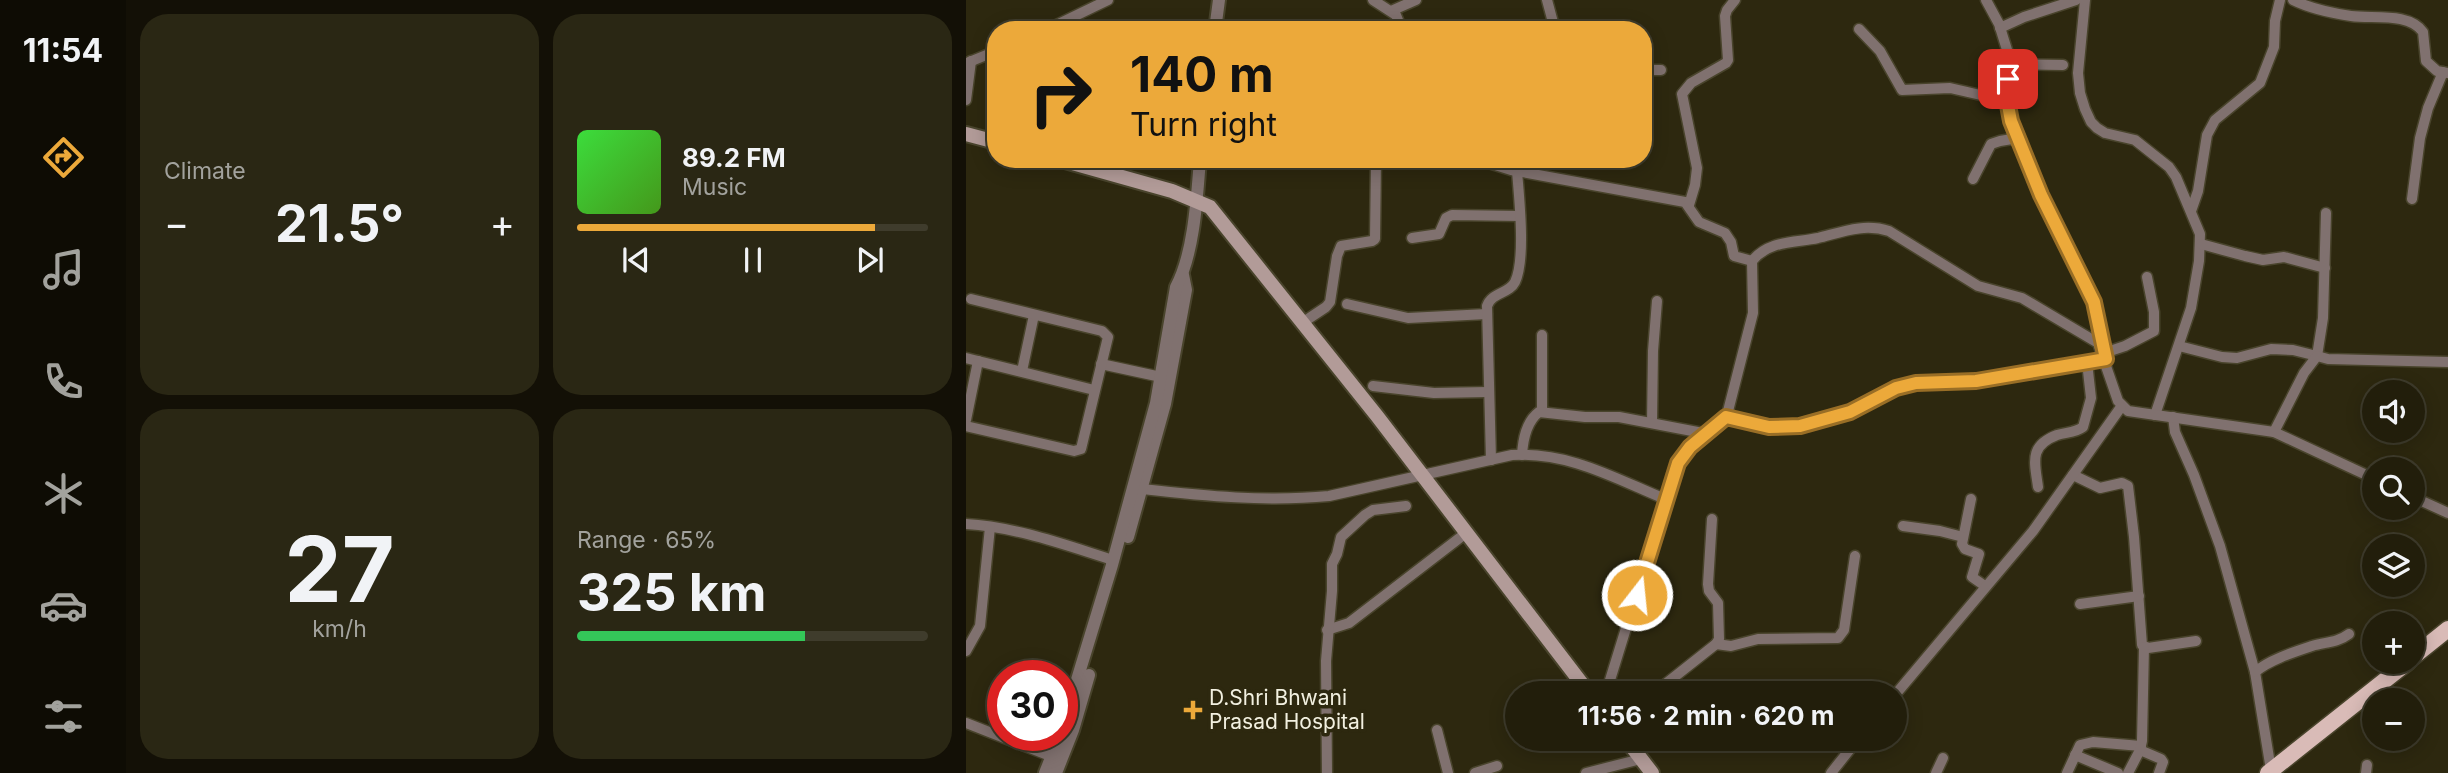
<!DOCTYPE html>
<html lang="en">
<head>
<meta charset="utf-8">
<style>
  :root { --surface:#221e0b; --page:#2a2714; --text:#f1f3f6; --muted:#a2a29d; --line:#3f3c2c; --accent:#eca93a }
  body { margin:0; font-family:Inter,sans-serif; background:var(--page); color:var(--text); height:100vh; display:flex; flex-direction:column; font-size:26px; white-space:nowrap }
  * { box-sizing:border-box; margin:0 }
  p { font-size:23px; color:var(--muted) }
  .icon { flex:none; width:38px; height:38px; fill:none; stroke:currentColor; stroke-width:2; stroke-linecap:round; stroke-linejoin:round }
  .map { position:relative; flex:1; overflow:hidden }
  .side { display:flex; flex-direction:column; gap:14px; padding:14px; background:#131006; width:840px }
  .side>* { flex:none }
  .hud { position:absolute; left:21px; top:21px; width:665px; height:147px; border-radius:28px; box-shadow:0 4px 18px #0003,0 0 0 2px var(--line); background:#eca93a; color:#111; overflow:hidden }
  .fabs { position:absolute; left:1396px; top:380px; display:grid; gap:14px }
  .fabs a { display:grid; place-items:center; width:63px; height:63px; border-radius:50%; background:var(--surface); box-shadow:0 4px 18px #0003,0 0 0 2px var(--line); font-size:35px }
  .speed { position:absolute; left:21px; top:660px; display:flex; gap:14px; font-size:35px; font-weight:700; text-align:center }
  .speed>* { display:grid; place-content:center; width:91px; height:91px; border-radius:50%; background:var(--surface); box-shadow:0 4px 18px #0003,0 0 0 2px var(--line); line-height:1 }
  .speed .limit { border:10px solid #d22; background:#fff; color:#111 }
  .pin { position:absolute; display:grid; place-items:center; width:60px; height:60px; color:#fff; margin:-30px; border-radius:14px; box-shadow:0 4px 10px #0006 }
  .me { position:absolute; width:77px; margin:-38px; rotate:16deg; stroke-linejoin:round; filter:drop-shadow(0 0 5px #0008) }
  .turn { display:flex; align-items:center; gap:24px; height:147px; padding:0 28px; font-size:32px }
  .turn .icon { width:91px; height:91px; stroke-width:2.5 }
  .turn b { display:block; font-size:49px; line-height:60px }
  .big { font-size:52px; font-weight:700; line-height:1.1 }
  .side .widget { flex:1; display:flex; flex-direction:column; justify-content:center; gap:10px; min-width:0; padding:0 24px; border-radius:28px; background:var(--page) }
  .side .dial { align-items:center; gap:0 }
  .dial b { font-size:91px; line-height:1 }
  .song { display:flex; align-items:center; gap:21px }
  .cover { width:84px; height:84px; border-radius:10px; background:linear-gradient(135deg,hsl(120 70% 55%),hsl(100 70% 35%)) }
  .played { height:7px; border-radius:4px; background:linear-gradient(90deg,var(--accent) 85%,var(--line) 85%) }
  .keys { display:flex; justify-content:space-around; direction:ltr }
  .heat { display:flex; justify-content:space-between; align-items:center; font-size:38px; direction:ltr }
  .charge { height:10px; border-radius:5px; background:linear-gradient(90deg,#34c759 65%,var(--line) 0) }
  .side .tiles { flex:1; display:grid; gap:14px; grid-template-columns:repeat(2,1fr) }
  .trip { position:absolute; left:539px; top:681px; width:402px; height:70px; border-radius:35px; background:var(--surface); box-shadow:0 4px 18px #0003,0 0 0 2px var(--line); font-weight:700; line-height:70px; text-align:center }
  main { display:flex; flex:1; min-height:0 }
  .dock { display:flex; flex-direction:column; width:126px; justify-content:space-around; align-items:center; background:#0e0c04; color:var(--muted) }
  .dock .icon { width:49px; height:49px }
  .dock .current { color:var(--accent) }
  .dock b { font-size:32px; color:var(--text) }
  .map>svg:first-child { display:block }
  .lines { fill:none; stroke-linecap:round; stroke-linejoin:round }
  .minor-casing { stroke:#49442c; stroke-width:13 }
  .tertiary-casing { stroke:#49442c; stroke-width:16 }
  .secondary-casing { stroke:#49442c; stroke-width:18 }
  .primary-casing { stroke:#49442c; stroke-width:19 }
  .minor { stroke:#80716f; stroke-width:10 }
  .tertiary { stroke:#80716f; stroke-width:12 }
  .secondary { stroke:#b29b98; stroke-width:14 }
  .primary { stroke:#d9bbb7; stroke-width:16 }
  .route-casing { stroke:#996e26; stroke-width:18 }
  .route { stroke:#eca93a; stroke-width:12 }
  .poi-dot { fill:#eca93a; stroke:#2d280f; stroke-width:2.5 }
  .labels { text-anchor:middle; stroke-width:7; stroke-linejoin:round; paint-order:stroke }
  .poi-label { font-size:21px; fill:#f2f0e0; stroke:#2d280f; text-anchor:start }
</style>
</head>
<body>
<main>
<nav class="dock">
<b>11:54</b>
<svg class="icon current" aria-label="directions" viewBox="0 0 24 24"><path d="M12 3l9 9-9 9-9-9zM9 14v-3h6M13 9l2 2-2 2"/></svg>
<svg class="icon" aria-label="music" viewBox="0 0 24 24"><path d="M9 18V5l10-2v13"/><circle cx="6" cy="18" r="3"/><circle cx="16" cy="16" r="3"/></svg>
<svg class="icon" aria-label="phone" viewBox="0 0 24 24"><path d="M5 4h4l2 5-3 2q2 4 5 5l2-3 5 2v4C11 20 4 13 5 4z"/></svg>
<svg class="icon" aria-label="climate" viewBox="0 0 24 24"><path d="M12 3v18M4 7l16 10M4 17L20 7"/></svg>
<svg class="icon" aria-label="car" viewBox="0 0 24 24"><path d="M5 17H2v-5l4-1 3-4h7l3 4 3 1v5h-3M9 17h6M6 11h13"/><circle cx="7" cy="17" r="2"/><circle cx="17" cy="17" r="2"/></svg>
<svg class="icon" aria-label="filters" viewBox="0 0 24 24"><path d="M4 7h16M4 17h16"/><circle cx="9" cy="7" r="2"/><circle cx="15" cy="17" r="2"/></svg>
</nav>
<section class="side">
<div class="tiles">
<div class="widget"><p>Climate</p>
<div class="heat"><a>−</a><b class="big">21.5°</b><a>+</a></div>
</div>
<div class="widget">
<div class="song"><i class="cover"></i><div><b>89.2 FM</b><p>Music</p></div></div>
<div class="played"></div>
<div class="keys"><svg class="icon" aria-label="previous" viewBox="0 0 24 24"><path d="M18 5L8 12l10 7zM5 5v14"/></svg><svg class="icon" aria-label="pause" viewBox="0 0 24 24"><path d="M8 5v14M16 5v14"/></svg><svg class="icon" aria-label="next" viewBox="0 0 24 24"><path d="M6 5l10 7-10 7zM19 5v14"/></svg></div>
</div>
<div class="widget dial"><b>27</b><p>km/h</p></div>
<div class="widget"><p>Range · 65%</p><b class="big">325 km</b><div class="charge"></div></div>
</div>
</section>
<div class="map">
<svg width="1482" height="773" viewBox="0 0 1482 773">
  <rect width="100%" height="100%" fill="#2d280f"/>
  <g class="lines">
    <defs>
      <g id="minor">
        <path d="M407,0L430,15L436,30"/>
        <path d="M581,0L589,30"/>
        <path d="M1020,0L1033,24L1042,53L1040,95L1045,121L1075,195L1128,302L1135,346"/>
        <path d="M1119,0L1112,73L1114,93L1119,109L1125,122L1131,128L1139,133L1169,140L1203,167L1210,177L1234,234L1233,261L1225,308L1189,415"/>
        <path d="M1327,0C1345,9 1365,13 1385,16C1407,19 1443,12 1457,32L1460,61L1471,71L1482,73"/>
        <path d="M425,11L450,0"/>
        <path d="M1034,28L1058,17L1110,0"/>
        <path d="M893,29L914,51L936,90L984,88L1041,101"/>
        <path d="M80,30L142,0"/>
        <path d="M1,63L30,51"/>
        <path d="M1043,64L1097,65"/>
        <path d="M677,70H695"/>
        <path d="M0,100L5,61"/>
        <path d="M510,159L545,170L719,202L733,222L759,233L765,242L768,256L786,261"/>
        <path d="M1007,179L1025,144L1034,141L1052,138"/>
        <path d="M1446,199L1454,138L1462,108L1477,72"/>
        <path d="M723,205L729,185L731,168L716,94L725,83L760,63L762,60L759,16L761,10L769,0"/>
        <path d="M1225,211L1232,191L1241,135L1249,120L1294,83L1308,47L1309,21L1314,0"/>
        <path d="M446,238L473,234L480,218L486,215L554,216"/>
        <path d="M1235,244L1279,256L1297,260L1318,257L1359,268"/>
        <path d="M381,304L442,318L521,314"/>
        <path d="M336,323L360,307L364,302L371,256L375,246L406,241L409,239L410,159"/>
        <path d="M576,335V412"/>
        <path d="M1213,346L1256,357L1271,358L1305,349L1327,350L1351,356L1357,318L1360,213"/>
        <path d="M1138,353L1159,346L1188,331V312L1181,277"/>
        <path d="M0,358L128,390"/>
        <path d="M135,364L195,377"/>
        <path d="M56,371L68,315"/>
        <path d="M407,386L468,393L522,392"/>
        <path d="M760,417L803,427L834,426L884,412L930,388L950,383L1010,381L1140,359"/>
        <path d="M1207,417L1209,432L1228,475L1254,546L1289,672L1305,770"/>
        <path d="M0,420L12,361"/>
        <path d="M686,423L687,351L691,301"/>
        <path d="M0,426L108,451L115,449L142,337L136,331L5,299"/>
        <path d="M1308,432L1338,373L1351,356L1362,359L1482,362"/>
        <path d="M556,455C557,439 560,422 573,412L619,417H653L742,434"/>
        <path d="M525,460L521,306C526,292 543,294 549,282C560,259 553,197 551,171"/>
        <path d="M1107,475L1134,488L1156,483L1162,486L1168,537L1176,645L1182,648L1230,641"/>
        <path d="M1072,487C1069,463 1062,446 1091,435C1100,432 1109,433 1117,427L1125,398L1121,362"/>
        <path d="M176,489C239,496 300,502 363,496L546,455C604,452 648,478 699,499"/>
        <path d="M1447,497L1482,513"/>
        <path d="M1005,499L996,544L999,549L1013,554L1006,577L1019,586"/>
        <path d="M0,524C51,527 99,545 147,560"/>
        <path d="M937,526L974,531L997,537"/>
        <path d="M1114,604L1173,596"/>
        <path d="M361,630L383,623L500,533"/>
        <path d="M750,644L765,646L792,639L872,638L878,630L889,556"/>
        <path d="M0,651L14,626L24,527"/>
        <path d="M1289,672C1303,660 1328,652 1346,646C1359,642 1371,643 1383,634"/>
        <path d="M640,693L711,463C724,443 747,433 761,415L787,313L786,261C803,240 829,243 852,238C876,232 898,223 923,231L1012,286L1056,298L1132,343L1152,401L1162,411L1308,432L1409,479"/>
        <path d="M688,693L750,644L753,639L752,603L743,591L742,584L746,519"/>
        <path d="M929,695L1067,531L1155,407"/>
        <path d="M0,723L87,757"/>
        <path d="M471,730L482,773"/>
        <path d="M1174,750L1195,759L1197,762L1193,773"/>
        <path d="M1109,755L1152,773"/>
        <path d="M361,773L360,661L366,591V564L371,554L375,537L399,515L407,510L440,506"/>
        <path d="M509,773L531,766"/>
        <path d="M620,773L675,759"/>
        <path d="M865,773L893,738"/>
        <path d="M970,773L977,758"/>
        <path d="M1101,773L1114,745L1127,742L1175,746"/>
        <path d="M1162,773L1174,750L1176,741L1178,647"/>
        <path d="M1400,773L1401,765"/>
      </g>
      <g id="tertiary">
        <path d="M249,30L253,0"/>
        <path d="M162,537L199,404L220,290L217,275"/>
        <path d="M96,729L146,565L190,403L210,287C228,254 231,197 234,159"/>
        <path d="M79,773L94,735"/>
        <path d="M90,773L107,730L123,675"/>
      </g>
      <g id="secondary">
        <path d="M0,134L30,142"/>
        <path d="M92,159L206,191L244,207L411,416L623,693"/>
        <path d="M659,738L686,773"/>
      </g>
      <g id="primary">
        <path d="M1447,657L1482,629"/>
        <path d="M1302,773L1442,662"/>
      </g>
    </defs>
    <!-- minor casing -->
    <use href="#minor" class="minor-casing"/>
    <!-- tertiary casing -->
    <use href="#tertiary" class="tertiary-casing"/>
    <!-- secondary casing -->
    <use href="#secondary" class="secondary-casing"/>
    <!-- primary casing -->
    <use href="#primary" class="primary-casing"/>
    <!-- minor -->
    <use href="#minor" class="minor"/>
    <!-- tertiary -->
    <use href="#tertiary" class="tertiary"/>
    <!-- secondary -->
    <use href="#secondary" class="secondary"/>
    <!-- primary -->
    <use href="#primary" class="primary"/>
  </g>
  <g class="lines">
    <defs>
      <path id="route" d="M671,595L712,463L724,447L760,417L803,427L834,426L884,412L930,388L950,383L1010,381L1140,359L1128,302L1075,195L1045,121L1041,100L1042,79"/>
    </defs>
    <!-- route casing -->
    <use href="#route" class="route-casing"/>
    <!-- route -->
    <use href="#route" class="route"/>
  </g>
  <!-- markers -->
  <path class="poi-dot" d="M223.5 699.5h7v7h7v7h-7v7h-7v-7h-7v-7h7z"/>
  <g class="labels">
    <!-- poi labels -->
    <g class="poi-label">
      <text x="243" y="705">D.Shri Bhwani<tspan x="243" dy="24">Prasad Hospital</tspan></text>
    </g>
  </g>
</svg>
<div class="fabs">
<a><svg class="icon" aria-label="sound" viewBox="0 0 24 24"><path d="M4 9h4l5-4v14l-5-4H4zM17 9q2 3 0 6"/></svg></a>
<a><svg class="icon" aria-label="search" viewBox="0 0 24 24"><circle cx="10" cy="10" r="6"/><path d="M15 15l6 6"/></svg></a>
<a><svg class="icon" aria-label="layers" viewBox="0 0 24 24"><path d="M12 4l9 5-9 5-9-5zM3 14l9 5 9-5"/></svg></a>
<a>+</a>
<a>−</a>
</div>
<div class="speed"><div class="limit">30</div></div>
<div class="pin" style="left:1042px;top:79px;background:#d93025"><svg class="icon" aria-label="arrive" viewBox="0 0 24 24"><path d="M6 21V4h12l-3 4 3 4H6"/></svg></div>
<svg class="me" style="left:671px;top:595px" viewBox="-20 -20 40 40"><circle r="17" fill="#eca93a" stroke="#fff" stroke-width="3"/><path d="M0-11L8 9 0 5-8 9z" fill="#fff"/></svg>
<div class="trip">11:56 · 2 min · 620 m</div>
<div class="hud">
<div class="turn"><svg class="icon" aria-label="right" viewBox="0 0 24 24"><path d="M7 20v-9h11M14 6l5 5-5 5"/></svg><div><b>140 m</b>Turn right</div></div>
</div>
</div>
</main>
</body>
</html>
